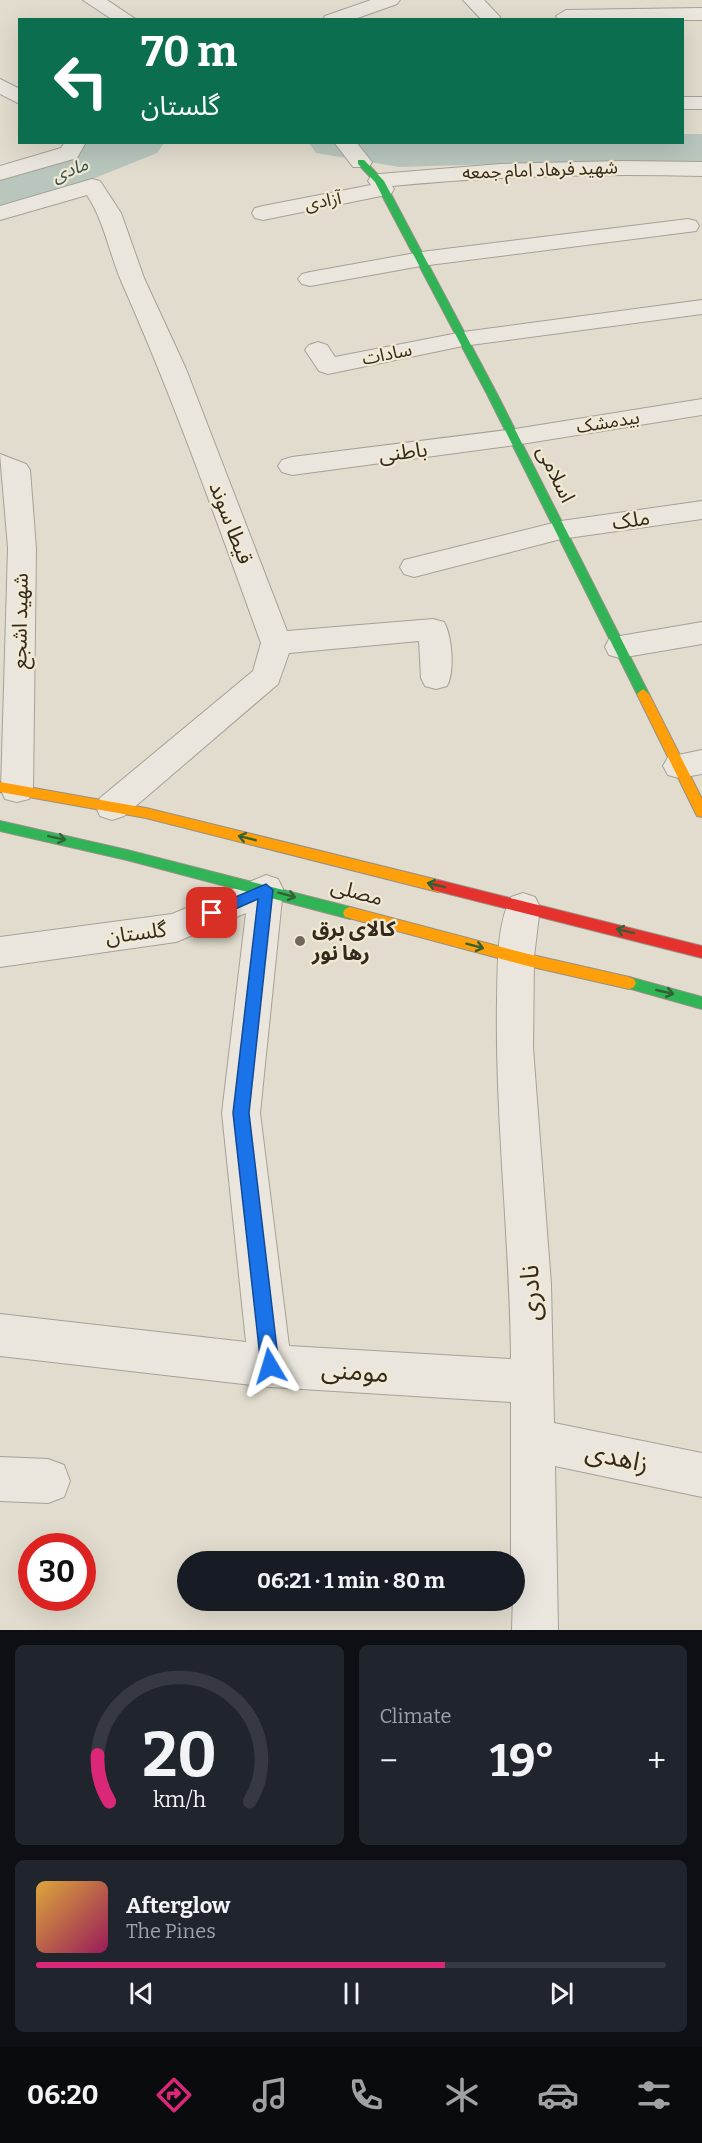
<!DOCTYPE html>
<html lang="en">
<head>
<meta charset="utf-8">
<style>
  :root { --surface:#171b24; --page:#20242c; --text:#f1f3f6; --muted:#9ea1a6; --line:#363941; --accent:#db2777 }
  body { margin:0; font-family:Bitter,"Noto Sans Arabic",serif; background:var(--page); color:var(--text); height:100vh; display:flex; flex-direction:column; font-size:22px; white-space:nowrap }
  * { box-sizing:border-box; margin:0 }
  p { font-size:20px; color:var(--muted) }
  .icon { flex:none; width:33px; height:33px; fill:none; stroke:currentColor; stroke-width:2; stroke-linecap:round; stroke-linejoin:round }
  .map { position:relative; height:1630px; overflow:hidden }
  .side { display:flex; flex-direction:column; gap:15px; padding:15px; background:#0d0f14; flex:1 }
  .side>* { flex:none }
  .hud { position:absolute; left:18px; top:18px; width:666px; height:126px; border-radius:0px; box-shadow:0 6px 24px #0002; background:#0b6e4f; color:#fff; overflow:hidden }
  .speed { position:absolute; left:18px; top:1533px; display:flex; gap:12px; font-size:30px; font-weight:700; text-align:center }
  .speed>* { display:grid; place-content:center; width:78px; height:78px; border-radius:50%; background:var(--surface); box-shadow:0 6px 24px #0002; line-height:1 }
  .speed .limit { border:9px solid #d22; background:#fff; color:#111 }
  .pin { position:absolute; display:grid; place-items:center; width:51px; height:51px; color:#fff; margin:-26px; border-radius:12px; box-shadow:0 3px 9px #0006 }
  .me { position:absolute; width:66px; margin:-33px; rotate:353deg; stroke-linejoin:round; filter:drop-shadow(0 0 4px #0008) }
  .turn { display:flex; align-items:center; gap:21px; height:126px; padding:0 24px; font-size:27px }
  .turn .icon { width:78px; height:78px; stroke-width:2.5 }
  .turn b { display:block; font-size:42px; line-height:51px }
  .big { font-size:45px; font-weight:700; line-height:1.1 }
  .side .tile { flex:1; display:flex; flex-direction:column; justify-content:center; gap:9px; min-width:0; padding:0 21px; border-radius:9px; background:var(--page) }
  .side .dial { align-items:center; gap:0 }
  .dial svg { height:156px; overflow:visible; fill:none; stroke:var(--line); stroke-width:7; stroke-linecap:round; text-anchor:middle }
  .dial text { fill:var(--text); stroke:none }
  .song { display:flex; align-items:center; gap:18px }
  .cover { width:72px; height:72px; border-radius:9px; background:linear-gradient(135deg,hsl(40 70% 55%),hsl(330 70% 35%)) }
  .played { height:6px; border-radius:3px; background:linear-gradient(90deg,var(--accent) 65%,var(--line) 65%) }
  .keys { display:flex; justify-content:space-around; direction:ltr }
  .heat { display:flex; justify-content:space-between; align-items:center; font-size:33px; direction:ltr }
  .side .tiles { flex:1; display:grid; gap:15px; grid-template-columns:1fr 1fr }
  .tile:last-child { grid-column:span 2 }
  .trip { position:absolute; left:177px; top:1551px; width:348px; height:60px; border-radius:30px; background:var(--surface); box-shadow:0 6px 24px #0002; font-weight:700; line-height:60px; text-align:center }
  .dock { display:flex; height:96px; justify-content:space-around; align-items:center; background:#090b0e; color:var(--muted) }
  .dock .icon { width:42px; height:42px }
  .dock .current { color:var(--accent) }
  .dock b { font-size:27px; color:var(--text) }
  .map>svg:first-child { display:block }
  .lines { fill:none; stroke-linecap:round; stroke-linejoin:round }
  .river { fill:#b8c6bd; fill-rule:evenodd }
  .street-casing { stroke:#a6a196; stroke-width:2 }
  .fast-casing { stroke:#969086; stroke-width:2 }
  .slow-casing { stroke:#969086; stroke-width:2 }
  .jam-casing { stroke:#969086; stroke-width:2 }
  .street { fill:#eae6de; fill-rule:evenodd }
  .fast { fill:#30b455; fill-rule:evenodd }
  .slow { fill:#ff9f0a; fill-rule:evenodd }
  .jam { fill:#e5322d; fill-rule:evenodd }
  .oneway { stroke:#326135 }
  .route { fill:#1a73e8; stroke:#114b97; stroke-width:1.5 }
  .poi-dot { fill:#71685c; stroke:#f2e9d3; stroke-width:2 }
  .labels { text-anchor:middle; stroke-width:4.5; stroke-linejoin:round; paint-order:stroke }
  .far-water-label { font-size:18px; font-style:italic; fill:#305250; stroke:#f2e9d3 }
  .far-street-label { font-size:18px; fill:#34291f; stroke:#f2e9d3 }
  .street-label { font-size:21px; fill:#34291f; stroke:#f2e9d3 }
  .poi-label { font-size:21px; font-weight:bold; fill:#34291f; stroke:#f2e9d3; text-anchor:start }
  .near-street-label { font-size:26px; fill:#34291f; stroke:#f2e9d3 }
</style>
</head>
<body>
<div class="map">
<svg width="702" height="1630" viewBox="0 0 702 1630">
  <rect width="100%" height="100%" fill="#e1dccd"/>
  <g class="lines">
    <!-- river -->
    <g class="river">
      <path d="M682,134H702V166L525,163L399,167L316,153L308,142H682Z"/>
      <path d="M91,142H165L157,153L65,190L0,208V175Z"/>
    </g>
    <defs>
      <g id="street">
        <path d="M83,0H107L137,20H113Z"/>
        <path d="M371,0H400L397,4L352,20H323L325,16Z"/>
        <path d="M463,0H484L500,17L498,20H482Z"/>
        <path d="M702,8V20H559L556,16L566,10Z"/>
        <path d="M0,79L20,89V104L0,94Z"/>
        <rect x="682" y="97" width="20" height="12"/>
        <path d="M65,142H86L77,158L0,180V166L61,148Z"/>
        <path d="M334,142H356L372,162L369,167H353Z"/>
        <path d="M621,161L702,162V176C598,173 495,176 392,186L394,189L391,194L263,220L255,218L252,213L255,208L263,206L371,185L368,181L371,176L379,174L500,164Z"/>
        <path d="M92,179L100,181L121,213L144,278L186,369L287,631L433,619L444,622C452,636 455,671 447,686L436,689L425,686L421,678L419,641L289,653L278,684L124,816L112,820L100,816L96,807L100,798L253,671L261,643C217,522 174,400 122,283C109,253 105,223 87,195L0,220V206Z"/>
        <path d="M688,219L696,221L699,226L696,231L421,266L310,286L302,284L298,279L302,274L310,272L421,252Z"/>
        <path d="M702,300V314L463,346L328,374L319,371L305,350L309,345L318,342L327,345L335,357L463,332Z"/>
        <path d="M702,399V415L515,445L292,475L282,472L278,466L282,460L292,457L515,429Z"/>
        <path d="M0,454L26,464L30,470L36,548L33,790L29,799L17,802L5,799L1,790L8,548Z"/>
        <path d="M702,501V519L561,539L414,577L404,574L400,567L404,560L561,521Z"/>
        <path d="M702,622V644L620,658L609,655L605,647L609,639L620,636Z"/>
        <path d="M702,750V774L679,778L668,775L663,766L668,757Z"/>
        <path d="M266,875L278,879L283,889L260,1113L289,1346L511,1359C510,1239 495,1120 497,1000C498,967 496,927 511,897L523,893L535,897L540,907L534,957L533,1048L551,1284L554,1423L702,1453V1497L555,1466L558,1630H512L514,1562H511V1402L270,1387L0,1356V1314L246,1342L222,1113L246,913L176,942L0,967V937L172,914Z"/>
        <path d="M0,1457L48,1459L64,1465L70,1481L64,1497L48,1503L0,1501Z"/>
      </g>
      <g id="fast">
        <path d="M358,160H364L384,181L497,394L649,694L647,697H639L637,694L487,394L375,182L358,164Z"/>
        <path d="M0,821L127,850L350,907L355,909L357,913L355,917L350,919L127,860L0,831Z"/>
        <path d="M629,977L702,997V1009L624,987L622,983L624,979Z"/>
      </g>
      <g id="slow">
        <path d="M643,689L649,694L702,799V817L697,816L695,812L637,694Z"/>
        <path d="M0,782L146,808L438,880L443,882L445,886L443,890L438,892L146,818L0,792Z"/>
        <path d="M350,907L528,954L629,977L634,979L636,983L634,987L629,989L528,966L345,917L343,913L345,909Z"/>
      </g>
      <path id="jam" d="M438,880L702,946V958L433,890L431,886L433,882Z"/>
    </defs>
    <!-- street casing -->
    <use href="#street" class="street-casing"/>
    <!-- fast casing -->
    <use href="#fast" class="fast-casing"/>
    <!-- slow casing -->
    <use href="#slow" class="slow-casing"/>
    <!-- jam casing -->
    <use href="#jam" class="jam-casing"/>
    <!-- street -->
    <use href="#street" class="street"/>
    <!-- fast -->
    <use href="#fast" class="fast"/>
    <!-- slow -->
    <use href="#slow" class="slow"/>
    <!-- jam -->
    <use href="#jam" class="jam"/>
  </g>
  <!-- one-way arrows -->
  <defs><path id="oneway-shaft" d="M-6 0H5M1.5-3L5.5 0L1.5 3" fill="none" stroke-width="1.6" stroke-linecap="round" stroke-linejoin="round" transform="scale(1.5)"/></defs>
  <g class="oneway">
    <use href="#oneway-shaft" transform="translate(57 838) rotate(12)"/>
    <use href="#oneway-shaft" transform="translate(247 838) rotate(-166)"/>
    <use href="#oneway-shaft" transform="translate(436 885) rotate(-166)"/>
    <use href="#oneway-shaft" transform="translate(287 895) rotate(15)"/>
    <use href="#oneway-shaft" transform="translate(625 931) rotate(-166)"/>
    <use href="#oneway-shaft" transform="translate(475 946) rotate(15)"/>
    <use href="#oneway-shaft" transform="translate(665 992) rotate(13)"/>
  </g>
  <!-- route -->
  <path class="route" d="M266,884L273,890L249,1113L279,1366L276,1372L270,1374L264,1372L261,1366L233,1113L258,899L212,919L205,913L207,909Z"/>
  <!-- markers -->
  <circle class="poi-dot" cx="300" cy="941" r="6"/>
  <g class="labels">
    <!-- far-water labels -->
    <g class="far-water-label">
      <text transform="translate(70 170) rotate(-21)" y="6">مادی</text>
    </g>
    <!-- far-street labels -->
    <g class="far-street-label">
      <text transform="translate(540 170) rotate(-2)" y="6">شهید فرهاد امام جمعه</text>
      <text transform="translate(323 201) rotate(-11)" y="6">آزادی</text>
      <text transform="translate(387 354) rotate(-11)" y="6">سادات</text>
      <text transform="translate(608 422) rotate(-9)" y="6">بیدمشک</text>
    </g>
    <!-- street labels -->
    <g class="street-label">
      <text transform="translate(403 452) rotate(-7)" y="7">باطنی</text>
      <text transform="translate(556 474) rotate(64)" y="7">اسلامی</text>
      <text transform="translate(631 520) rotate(-8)" y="7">ملک</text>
      <text transform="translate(231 523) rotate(69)" y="7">قیطا سوند</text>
      <text transform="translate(20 621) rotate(-89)" y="7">شهید اشجع</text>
      <text transform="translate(357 892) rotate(15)" y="7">مصلی</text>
      <text transform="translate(136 933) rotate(-7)" y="7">گلستان</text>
    </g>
    <!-- poi labels -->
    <g class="poi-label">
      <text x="312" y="936">کالای برق<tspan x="312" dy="24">رها نور</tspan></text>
    </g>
    <!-- near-street labels -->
    <g class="near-street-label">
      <text transform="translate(530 1293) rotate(-92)" y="9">نادری</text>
      <text transform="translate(355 1371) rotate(4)" y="9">مومنی</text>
      <text transform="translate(617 1457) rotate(12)" y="9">زاهدی</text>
    </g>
  </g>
</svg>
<div class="speed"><div class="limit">30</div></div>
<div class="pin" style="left:212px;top:913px;background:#d93025"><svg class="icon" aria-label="arrive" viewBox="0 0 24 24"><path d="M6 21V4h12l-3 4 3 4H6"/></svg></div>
<svg class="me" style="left:270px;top:1366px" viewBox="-20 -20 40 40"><path d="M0-17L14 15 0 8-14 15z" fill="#1a73e8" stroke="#fff" stroke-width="4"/></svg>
<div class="trip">06:21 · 1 min · 80 m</div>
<div class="hud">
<div class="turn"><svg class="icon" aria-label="left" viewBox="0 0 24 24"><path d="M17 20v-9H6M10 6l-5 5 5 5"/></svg><div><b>70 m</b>گلستان</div></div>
</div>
</div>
<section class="side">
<div class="tiles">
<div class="tile dial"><svg viewBox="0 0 100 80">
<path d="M14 69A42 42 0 1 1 86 69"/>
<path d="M14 69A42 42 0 0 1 8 45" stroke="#db2777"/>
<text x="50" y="56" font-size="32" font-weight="700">20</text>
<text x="50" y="72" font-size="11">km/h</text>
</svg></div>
<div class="tile"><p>Climate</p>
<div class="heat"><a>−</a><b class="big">19°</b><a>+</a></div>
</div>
<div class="tile">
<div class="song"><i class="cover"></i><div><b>Afterglow</b><p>The Pines</p></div></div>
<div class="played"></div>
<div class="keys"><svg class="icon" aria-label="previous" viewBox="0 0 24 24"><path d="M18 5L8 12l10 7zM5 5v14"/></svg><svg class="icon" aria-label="pause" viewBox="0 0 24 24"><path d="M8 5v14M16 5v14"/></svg><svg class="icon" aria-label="next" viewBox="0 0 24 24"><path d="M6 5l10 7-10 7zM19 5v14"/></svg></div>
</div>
</div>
</section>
<nav class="dock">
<b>06:20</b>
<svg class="icon current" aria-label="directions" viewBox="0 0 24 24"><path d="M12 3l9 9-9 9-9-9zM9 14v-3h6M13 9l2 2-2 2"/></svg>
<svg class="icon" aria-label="music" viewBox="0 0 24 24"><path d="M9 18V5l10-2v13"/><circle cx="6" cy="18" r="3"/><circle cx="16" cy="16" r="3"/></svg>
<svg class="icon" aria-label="phone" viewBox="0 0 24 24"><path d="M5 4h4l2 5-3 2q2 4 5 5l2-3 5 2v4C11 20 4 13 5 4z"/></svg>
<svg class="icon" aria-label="climate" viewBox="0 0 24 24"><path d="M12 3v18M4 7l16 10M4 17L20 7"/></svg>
<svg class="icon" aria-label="car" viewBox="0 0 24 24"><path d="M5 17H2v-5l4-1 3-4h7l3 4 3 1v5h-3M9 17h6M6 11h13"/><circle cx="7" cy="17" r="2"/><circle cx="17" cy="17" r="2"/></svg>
<svg class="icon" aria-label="filters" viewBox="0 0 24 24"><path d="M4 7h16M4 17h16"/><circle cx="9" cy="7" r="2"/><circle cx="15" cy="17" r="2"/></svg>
</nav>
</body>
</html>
